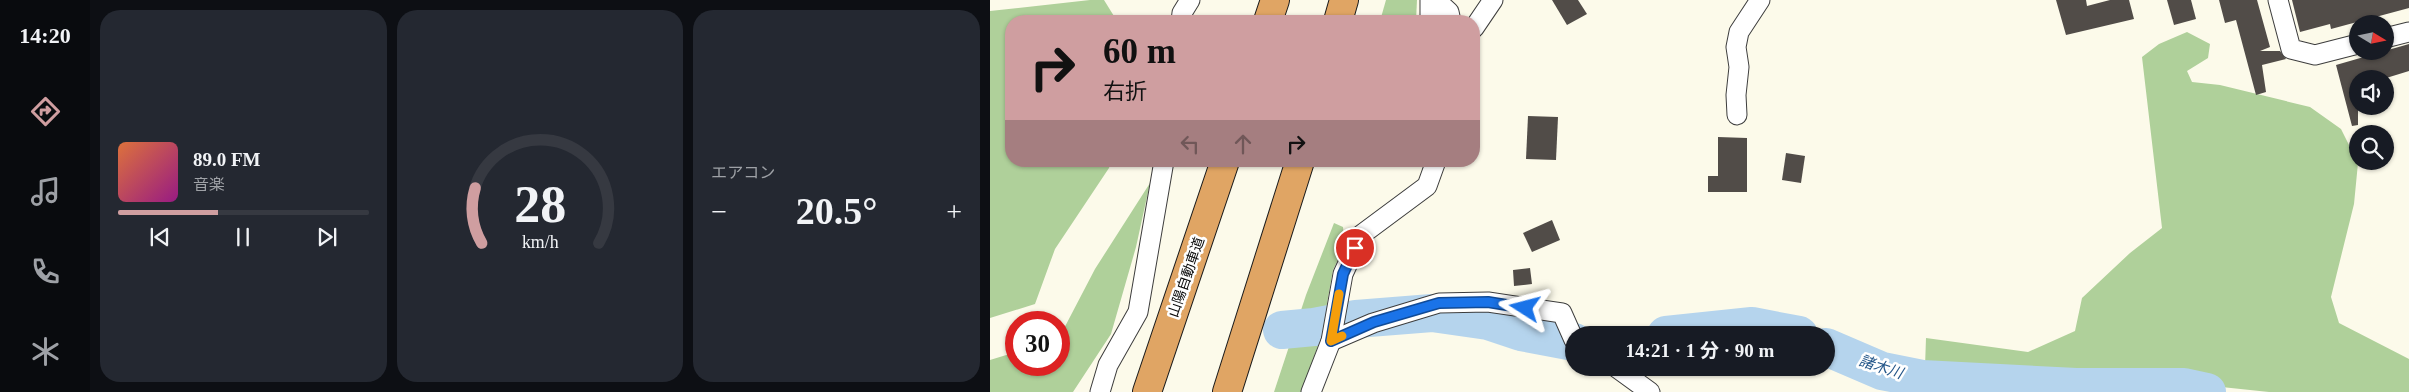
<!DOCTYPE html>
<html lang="ja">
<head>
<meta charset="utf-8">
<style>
  :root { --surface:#171b24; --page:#242831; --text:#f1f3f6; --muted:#9ea1a6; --line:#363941; --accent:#cf9ea0 }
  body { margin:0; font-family:"Times New Roman","Noto Sans JP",serif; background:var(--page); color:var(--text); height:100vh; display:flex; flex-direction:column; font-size:19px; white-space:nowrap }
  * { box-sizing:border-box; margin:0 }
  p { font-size:16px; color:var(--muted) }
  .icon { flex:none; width:28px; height:28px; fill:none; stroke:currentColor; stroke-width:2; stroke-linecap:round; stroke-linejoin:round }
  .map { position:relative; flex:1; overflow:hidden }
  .sheet { display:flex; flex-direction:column; gap:10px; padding:10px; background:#0d0f14; width:900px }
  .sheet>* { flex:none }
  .guide { position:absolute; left:15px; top:15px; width:475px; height:152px; border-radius:20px; box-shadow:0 1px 4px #0004; background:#cf9ea0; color:#111; overflow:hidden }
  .needle { width:32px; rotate:100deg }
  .tools { position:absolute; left:1359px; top:15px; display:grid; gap:10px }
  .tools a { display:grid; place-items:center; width:45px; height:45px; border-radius:50%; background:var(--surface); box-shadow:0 1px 4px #0004; font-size:25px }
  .speed { position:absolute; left:15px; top:311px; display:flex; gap:10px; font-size:25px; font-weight:700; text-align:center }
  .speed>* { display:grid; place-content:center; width:65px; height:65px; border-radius:50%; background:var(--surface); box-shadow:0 1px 4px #0004; line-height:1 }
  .speed .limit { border:8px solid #d22; background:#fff; color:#111 }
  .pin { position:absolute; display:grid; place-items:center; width:42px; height:42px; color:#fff; margin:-21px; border:2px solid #fff; border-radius:50%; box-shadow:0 1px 5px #0007 }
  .me { position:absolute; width:55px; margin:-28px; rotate:279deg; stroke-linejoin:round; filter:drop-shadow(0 0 4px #0008) }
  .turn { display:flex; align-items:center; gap:18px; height:105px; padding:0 15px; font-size:22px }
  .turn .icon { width:65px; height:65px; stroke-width:2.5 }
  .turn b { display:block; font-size:35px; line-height:42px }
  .lanes { display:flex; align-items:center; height:48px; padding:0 15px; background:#0003; justify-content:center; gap:25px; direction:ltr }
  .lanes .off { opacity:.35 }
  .big { font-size:38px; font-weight:700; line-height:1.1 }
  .sheet .card { flex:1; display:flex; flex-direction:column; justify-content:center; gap:8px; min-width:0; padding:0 18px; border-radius:20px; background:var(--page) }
  .sheet .dial { align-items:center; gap:0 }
  .dial svg { height:130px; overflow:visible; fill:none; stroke:var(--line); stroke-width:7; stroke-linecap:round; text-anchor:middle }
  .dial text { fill:var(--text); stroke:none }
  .song { display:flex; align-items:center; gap:15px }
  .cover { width:60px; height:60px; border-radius:8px; background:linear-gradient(135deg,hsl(20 70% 55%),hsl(310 70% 35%)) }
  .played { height:5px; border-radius:2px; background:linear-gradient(90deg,var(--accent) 40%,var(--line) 40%) }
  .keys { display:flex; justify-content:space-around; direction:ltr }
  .heat { display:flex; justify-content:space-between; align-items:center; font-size:28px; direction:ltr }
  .sheet .tiles { flex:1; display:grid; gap:10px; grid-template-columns:repeat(3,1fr) }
  .trip { position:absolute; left:575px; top:326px; width:270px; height:50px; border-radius:25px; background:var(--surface); box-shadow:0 1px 4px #0004; font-weight:700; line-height:50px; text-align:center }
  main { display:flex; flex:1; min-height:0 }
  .tabs { display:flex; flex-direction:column; width:90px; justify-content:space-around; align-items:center; background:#090b0e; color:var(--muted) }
  .tabs .icon { width:35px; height:35px }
  .tabs .selected { color:var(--accent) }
  .tabs b { font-size:22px; color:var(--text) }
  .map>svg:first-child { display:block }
  .forest { fill:#afd09a }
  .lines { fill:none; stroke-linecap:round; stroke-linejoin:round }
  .river { stroke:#b5d4ed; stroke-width:38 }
  .building { fill:#514c48 }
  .minor-casing { stroke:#3d3d3d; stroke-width:21 }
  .motorway-casing { stroke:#1b1b1b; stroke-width:30 }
  .minor { stroke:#fff; stroke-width:19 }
  .motorway { stroke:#e0a564; stroke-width:28 }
  .route-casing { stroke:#114b97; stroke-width:12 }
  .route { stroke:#1a73e8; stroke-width:9 }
  .slow { stroke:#f59e0b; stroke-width:9 }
  .labels { text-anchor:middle; stroke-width:5; stroke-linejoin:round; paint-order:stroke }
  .street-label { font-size:14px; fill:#0a0a0a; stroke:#fff }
  .water-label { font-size:15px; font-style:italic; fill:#25578a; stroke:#fff }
</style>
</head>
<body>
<main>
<nav class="tabs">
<b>14:20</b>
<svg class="icon selected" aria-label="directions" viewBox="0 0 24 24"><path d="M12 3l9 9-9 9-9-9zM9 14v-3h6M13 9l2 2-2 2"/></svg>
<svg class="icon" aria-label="music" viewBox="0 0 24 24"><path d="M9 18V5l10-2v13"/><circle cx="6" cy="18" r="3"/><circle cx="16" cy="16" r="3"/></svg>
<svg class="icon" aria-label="phone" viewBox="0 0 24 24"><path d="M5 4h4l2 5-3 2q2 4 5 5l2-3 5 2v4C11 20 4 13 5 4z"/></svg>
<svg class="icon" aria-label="climate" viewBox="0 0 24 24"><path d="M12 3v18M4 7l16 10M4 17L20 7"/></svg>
</nav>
<section class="sheet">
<div class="tiles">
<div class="card">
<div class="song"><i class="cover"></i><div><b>89.0 FM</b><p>音楽</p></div></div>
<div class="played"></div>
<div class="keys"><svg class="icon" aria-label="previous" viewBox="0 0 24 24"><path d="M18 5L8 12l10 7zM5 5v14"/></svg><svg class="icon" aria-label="pause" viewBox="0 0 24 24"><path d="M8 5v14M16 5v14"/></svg><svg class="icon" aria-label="next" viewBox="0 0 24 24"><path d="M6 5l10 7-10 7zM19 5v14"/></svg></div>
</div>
<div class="card dial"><svg viewBox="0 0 100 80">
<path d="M14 69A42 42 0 1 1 86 69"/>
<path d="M14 69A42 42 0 0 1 10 35" stroke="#cf9ea0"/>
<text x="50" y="56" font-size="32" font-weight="700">28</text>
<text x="50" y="72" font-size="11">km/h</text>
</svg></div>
<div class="card"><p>エアコン</p>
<div class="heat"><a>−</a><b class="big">20.5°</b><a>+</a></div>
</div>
</div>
</section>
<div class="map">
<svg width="1419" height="392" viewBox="0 0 1419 392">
  <rect width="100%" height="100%" fill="#fcfaea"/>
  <!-- forest -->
  <g class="forest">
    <path d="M100,0H114L127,21H21V161H121L119,168L65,249L45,304L0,318V11Z"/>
    <path d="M396,0H427L426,21H390Z"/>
    <path d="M1197,32L1220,44L1218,58L1197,71L1202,82L1230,85L1320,107L1351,129L1368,163L1364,204L1341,297L1349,323L1419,359V392H1279L1222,386L1155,370L1043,380L966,390L935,367L936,338L1038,352L1085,331L1092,298L1140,253L1172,228L1152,57L1169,44Z"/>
    <path d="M160,183L146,247L121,334L83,392H0V360L26,352V365H69V338L105,269Z"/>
    <path d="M344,223L353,227L355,245L343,270L331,337L314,385L311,392H284L316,295Z"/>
  </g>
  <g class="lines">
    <!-- river -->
    <g class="river">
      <path d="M292,330L324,327L366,319L442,313L498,321L531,332L584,342"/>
      <path d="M676,335L762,326L809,335"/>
      <path d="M836,347L892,371L932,379L1086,387H1194L1217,392"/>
    </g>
  </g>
  <!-- building -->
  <g class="building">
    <path d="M562,0H588L597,14L577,25Z"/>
    <path d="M1066,0H1096L1097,6L1120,0H1139L1144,19L1076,35Z"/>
    <path d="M1177,0H1201L1206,19L1184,25Z"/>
    <path d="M1229,0H1267L1280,47L1270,51H1290L1296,59L1272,65L1276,92L1266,95L1246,20L1235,23Z"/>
    <path d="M1302,0H1419V8L1341,29L1340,24L1310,32Z"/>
    <path d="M1419,44V71L1393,79H1368V125L1362,126L1346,65Z"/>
    <path d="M538,116L568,117L566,160L536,159Z"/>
    <path d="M728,137L757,138V192H718V176H728Z"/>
    <path d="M796,153L815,156L811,183L792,180Z"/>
    <path d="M562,220L570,240L542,252L533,233Z"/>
    <path d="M540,268L542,284L524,286L523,270Z"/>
  </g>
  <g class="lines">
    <defs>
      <g id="minor">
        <path d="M446,0L459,12L461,21"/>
        <path d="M1288,0L1301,49L1325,55L1368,44"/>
        <path d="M191,21L192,13L200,0"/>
        <path d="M440,21V0"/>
        <path d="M484,28L503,0"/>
        <path d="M1395,38L1419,32"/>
        <path d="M747,115L746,95L749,67L746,47L749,32L770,0"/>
        <path d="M341,341L383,323L449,303L498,302L572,313L584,340"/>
        <path d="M627,368L660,392"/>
        <path d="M110,392L118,365L148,312L174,161"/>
        <path d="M321,392L341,341L353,274L371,235L437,186L446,161"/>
      </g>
      <g id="motorway">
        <path d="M278,21L285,0"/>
        <path d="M348,21L354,0"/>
        <path d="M157,392L235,161"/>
        <path d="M237,392L310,161"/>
      </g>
    </defs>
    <!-- minor casing -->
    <use href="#minor" class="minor-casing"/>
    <!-- motorway casing -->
    <use href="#motorway" class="motorway-casing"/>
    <!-- minor -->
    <use href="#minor" class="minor"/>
    <!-- motorway -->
    <use href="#motorway" class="motorway"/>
  </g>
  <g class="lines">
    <defs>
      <path id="route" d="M365,248L353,274L341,341L384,322L449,303L498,302L535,308"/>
    </defs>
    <!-- route casing -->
    <use href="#route" class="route-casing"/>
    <!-- route -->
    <use href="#route" class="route"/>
    <!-- slow -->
    <path class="slow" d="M349,294L341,341L352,336"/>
  </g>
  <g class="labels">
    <!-- street labels -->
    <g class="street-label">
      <text transform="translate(196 277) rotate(-71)" y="5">山陽自動車道</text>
    </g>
    <!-- water labels -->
    <g class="water-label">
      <text transform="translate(891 367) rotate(18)" y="5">諸木川</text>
    </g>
  </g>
</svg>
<div class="tools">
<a><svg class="needle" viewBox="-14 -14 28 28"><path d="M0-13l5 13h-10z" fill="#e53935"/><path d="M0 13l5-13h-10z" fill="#9ea1a6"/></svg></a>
<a><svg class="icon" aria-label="sound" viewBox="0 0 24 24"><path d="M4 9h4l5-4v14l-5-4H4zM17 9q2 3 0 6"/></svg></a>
<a><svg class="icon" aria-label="search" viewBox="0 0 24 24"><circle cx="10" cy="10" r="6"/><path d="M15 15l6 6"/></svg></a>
</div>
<div class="speed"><div class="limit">30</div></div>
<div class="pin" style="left:365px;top:248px;background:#d93025"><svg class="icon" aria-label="arrive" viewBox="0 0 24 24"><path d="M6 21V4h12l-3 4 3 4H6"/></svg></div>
<svg class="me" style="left:535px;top:308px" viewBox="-20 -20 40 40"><path d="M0-17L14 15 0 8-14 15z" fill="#1a73e8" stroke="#fff" stroke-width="4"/></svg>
<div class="trip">14:21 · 1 分 · 90 m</div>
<div class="guide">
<div class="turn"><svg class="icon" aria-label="right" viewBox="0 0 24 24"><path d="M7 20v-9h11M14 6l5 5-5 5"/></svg><div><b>60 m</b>右折</div></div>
<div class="lanes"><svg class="icon off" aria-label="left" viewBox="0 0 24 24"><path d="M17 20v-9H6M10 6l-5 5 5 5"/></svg><svg class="icon off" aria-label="ahead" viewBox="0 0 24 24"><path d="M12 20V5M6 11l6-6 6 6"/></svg><svg class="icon" aria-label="right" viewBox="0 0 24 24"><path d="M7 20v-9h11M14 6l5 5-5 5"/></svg></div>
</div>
</div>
</main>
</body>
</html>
